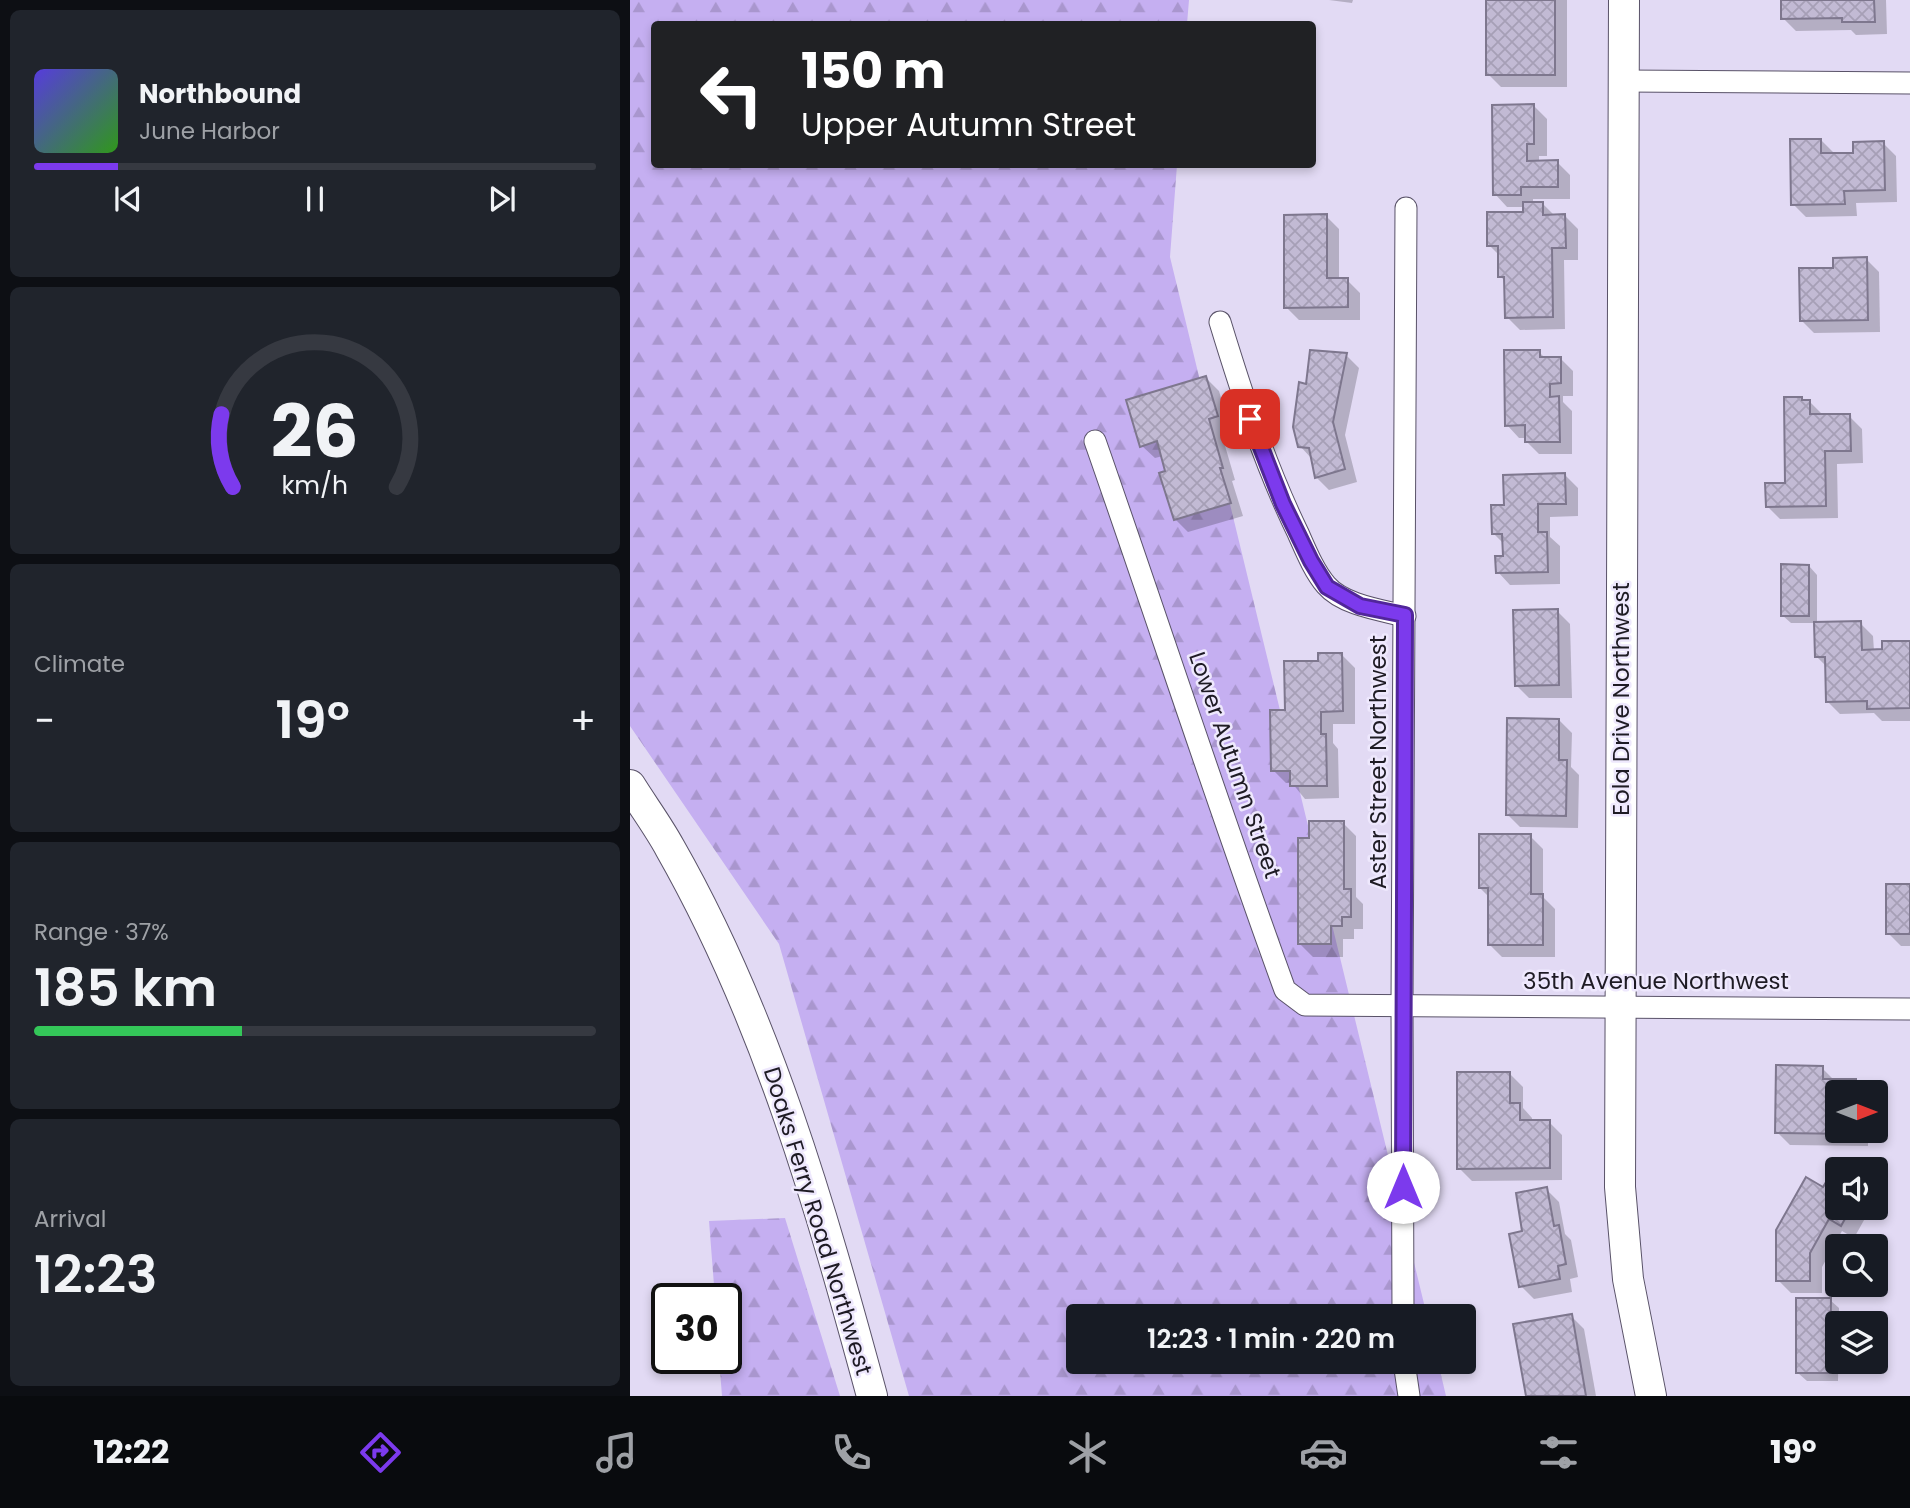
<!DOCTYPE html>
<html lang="en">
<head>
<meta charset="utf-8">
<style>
  :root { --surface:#171b24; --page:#20242c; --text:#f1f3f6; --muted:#9ea1a6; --line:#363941; --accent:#7c3aed }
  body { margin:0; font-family:Poppins,sans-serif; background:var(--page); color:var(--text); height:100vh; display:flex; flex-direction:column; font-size:26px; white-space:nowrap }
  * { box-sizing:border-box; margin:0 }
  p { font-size:23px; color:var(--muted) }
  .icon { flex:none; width:38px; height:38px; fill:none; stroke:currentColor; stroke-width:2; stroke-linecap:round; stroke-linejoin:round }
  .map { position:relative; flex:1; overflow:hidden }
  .side { display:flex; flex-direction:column; gap:10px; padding:10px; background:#0d0f14; width:630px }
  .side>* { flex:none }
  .guide { position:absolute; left:21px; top:21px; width:665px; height:147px; border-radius:7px; box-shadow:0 4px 10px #0003; background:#202124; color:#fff; overflow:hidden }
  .needle { width:46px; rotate:90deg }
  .buttons { position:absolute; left:1195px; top:1080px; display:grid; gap:14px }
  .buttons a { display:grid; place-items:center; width:63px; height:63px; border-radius:7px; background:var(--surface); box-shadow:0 4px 10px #0003; font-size:35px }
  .speed { position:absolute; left:21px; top:1283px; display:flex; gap:14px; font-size:35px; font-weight:700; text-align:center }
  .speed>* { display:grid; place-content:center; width:91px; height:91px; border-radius:50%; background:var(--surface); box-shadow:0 4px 10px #0003; line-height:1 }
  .speed .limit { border:4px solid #111; border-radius:10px; background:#fff; color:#111 }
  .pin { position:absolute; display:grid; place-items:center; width:60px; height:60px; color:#fff; margin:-30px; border-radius:14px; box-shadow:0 4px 10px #0006 }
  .me { position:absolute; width:77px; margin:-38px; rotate:0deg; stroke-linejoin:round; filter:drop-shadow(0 0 5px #0008) }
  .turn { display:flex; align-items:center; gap:24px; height:147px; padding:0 35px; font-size:32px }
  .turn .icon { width:91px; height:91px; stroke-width:2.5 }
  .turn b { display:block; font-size:49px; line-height:60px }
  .big { font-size:52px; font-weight:600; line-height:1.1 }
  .side .widget { flex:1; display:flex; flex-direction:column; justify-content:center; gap:10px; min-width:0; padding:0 24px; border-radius:10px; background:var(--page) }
  .side .dial { align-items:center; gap:0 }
  .dial svg { height:182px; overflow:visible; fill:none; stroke:var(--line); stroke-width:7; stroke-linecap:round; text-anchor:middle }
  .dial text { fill:var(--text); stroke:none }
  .song { display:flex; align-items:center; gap:21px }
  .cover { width:84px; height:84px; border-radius:10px; background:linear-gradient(135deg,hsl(250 70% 55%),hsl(110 70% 35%)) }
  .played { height:7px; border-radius:4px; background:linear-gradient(90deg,var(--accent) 15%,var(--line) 15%) }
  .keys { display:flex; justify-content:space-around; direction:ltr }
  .heat { display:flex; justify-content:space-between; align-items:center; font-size:38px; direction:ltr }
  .charge { height:10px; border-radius:5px; background:linear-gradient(90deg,#34c759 37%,var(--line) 0) }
  .trip { position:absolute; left:436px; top:1304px; width:410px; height:70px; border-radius:7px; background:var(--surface); box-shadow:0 4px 10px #0003; font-weight:600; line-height:70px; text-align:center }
  .menu { display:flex; height:112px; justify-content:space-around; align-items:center; background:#090b0e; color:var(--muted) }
  .menu .icon { width:49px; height:49px }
  .menu .selected { color:var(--accent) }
  .menu b { font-size:32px; color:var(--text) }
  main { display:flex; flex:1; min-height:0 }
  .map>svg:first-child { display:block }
  .forest { fill:url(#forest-firs) }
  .shadow { fill:#0003 }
  .building { fill:url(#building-cross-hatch); stroke:#7e778e; stroke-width:2 }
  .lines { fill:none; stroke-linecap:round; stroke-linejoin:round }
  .street-casing { stroke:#595268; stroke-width:23 }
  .secondary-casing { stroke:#595268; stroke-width:32 }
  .street { stroke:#fff; stroke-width:21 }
  .secondary { stroke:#fff; stroke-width:30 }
  .route-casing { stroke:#51269a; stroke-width:18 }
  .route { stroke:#7c3aed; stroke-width:12 }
  .labels { text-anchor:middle; stroke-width:5; stroke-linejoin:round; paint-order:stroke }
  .street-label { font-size:23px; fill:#1e1b24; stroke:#eee8fd }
</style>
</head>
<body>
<main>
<section class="side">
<div class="widget">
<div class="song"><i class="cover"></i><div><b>Northbound</b><p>June Harbor</p></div></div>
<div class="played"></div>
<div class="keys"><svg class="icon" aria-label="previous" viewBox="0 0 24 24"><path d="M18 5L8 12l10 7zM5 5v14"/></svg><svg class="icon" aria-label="pause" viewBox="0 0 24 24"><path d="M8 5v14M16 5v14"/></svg><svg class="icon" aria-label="next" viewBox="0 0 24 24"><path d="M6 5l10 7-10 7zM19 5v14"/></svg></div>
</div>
<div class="widget dial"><svg viewBox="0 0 100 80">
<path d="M14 69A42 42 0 1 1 86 69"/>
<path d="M14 69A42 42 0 0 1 9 37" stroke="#7c3aed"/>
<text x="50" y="56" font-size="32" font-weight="700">26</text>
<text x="50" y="72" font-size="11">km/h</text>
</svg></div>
<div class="widget"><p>Climate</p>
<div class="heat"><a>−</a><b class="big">19°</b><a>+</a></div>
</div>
<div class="widget"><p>Range · 37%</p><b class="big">185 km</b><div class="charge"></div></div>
<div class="widget"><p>Arrival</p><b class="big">12:23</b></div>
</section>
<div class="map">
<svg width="1280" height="1396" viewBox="0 0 1280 1396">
  <defs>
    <pattern id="forest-firs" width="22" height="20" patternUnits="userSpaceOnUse" patternTransform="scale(1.75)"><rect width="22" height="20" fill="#c5aff1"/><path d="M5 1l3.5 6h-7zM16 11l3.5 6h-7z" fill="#a996ce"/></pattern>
    <pattern id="building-cross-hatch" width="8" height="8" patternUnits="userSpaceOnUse" patternTransform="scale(1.75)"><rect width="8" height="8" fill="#c2bad4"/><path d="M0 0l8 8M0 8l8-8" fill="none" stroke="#a69fb6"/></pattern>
  </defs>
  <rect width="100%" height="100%" fill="#e2daf4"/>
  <!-- forest -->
  <g class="forest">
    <path d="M0,0H559L557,24H24V164L547,165L540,257L797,1316H448V1362H808L816,1396H279L149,944L0,726Z"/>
    <path d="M155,1218L210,1396H92L89,1358H96V1298H85L79,1221Z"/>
  </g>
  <!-- shadow -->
  <g class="shadow">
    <path d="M699,0H723L722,3Z"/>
    <path d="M858,0H937V87H871L858,74Z"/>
    <path d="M1153,0H1256L1257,34L1226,35L1221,30L1166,31L1153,18Z"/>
    <path d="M904,106L917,119V156H909V162H927L940,175V199H903V203H912L925,216H935L948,229V260H934L935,329L890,330L877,317L876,282L870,276V256L859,245L895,213V207H877L865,194Z"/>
    <path d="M1191,140L1204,153L1225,155L1253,143L1266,156L1267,202L1226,203L1227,216L1176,217L1163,204Z"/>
    <path d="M696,216L709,229V280H717L730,293V320H669L656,307Z"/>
    <path d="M1236,259L1249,272L1250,332L1184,333L1171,320L1204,269Z"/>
    <path d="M909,352L916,359L930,358L943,371V396H933V402L942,411V454H909L896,441V438H889L877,425Z"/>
    <path d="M716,355L729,368L715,435L727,482L699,490L686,477L682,459L670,446L677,386Z"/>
    <path d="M576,378L589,391L600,429L591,432L605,480L602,481L613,516L558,532L545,519L533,456L525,458L512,446Z"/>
    <path d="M1171,399L1174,402H1180L1192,414L1219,416L1232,429L1233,463L1207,464L1208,518L1150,519L1137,506L1157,485Z"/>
    <path d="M935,475L948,488V516L920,517V537L930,546V584L880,585L868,572L874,558V544L864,534L875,506Z"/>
    <path d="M1179,566L1187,575V624L1230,623L1243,636L1244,651L1280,643V721H1252L1244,713L1210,714L1197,701V667L1187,657L1186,623H1161L1152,615Z"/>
    <path d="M927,611L940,624L942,698H899L886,685Z"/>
    <path d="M712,655L725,668V724H703V743L708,749L709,798L675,799L662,783H656L643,770L657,711L690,662Z"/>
    <path d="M929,720L942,733L941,767L949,775L948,828L890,827L877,814Z"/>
    <path d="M713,823L726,836V897L733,904V929H724V939H713V957H683L670,944L680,840Z"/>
    <path d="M900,836L913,849V897L925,909V957H872L859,944V897L850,888Z"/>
    <path d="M1280,886V946H1271L1258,933Z"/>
    <path d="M1192,1068L1205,1081H1225L1236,1092H1208V1130H1238V1146L1160,1145L1147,1132Z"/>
    <path d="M880,1074L893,1087V1108L902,1118V1122H919L932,1135V1180L842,1181L829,1168Z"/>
    <path d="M916,1189L929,1202L935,1234L941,1240L948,1277L940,1279L942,1292L904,1299L891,1286L894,1233Z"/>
    <path d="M1208,1208H1232L1238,1213L1224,1238L1212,1231L1192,1267V1293H1161L1148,1280Z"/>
    <path d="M1200,1300L1209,1308L1208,1381H1177L1168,1373Z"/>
    <path d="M941,1316L954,1329L966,1396H897Z"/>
  </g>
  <!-- building -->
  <g class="building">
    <rect x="856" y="0" width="69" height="75"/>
    <path d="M1151,0H1244L1245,22H1212V18L1151,19Z"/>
    <path d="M904,104V144H897V161L928,160V187H891V195H863L862,105Z"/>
    <path d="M1160,139H1191V153H1223V142L1254,141L1255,190L1214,191L1215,204L1161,205Z"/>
    <path d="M893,202H913V215L935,214L936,248H922L923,317L875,318L874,277H868V246H857V212H893Z"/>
    <path d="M697,214V278H718V307L654,308V215Z"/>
    <path d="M1237,257L1238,320L1170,321L1169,268H1203V258Z"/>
    <path d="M680,350L717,353L703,422L715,469L685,478L679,448L668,447L663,427L669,382L676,384Z"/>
    <path d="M874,350H910V357H931V383L920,384V397L929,396L930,442H895V425L875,426Z"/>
    <path d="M576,376L588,416L579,419L593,468H590L601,503L544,520L529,473L535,471L527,441L510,447L496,400Z"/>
    <path d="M1154,397H1172V400H1180V414H1220L1221,451H1195L1196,506L1136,507L1135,483H1155Z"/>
    <path d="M935,473L936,504H908V532H917L918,572L866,573L865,556H873L872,534H862L861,505H874L873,475Z"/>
    <path d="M1151,564L1179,565V616H1151Z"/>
    <path d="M928,609L929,685L885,686L883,610Z"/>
    <path d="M1231,621L1232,650L1252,649V641H1280V708L1237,709V701L1196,702L1195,657H1185L1184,622Z"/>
    <path d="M688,653H712L713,711L691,712V734H696L697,786H660V771H641L640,710H655L654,661H688Z"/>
    <path d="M877,718L929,719V760H937L936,816L876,815Z"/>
    <path d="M679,821H714V889H721V917H712V926H701V944H668V838H679Z"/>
    <path d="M849,834H901V894H913V945H858V888H849Z"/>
    <rect x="1256" y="884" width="24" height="50"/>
    <path d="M1146,1065L1193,1066V1079H1226V1092H1208V1130H1225V1134L1145,1133Z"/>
    <path d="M827,1072H880V1103H890V1120H920V1168L827,1169Z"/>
    <path d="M1176,1177L1193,1187L1196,1182L1208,1189V1208H1221L1211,1226L1199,1219L1180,1253V1281H1146V1230Z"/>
    <path d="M917,1187L924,1226L929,1225L936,1264L928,1266L930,1279L889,1287L879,1234L892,1231L886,1193Z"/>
    <path d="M1166,1298H1201L1200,1373H1166Z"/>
    <path d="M942,1314L956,1396H896L883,1324Z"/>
  </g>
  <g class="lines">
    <defs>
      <g id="street">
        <path d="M994,81L1280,83"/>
        <path d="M590,322C612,394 635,465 668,533C676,551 684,571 696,585C713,605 751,610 775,616"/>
        <path d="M465,441C529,624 589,809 655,990L675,1005L1280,1009"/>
        <path d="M773,1316L772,1006L776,208"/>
        <path d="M774,1362L779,1396"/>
      </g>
      <g id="secondary">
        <path d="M994,0L990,1187L998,1279L1021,1396"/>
        <path d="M0,785C13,806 28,826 40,848C137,1018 191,1208 242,1396"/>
      </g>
    </defs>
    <!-- street casing -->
    <use href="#street" class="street-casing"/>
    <!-- secondary casing -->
    <use href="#secondary" class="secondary-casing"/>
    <!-- street -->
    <use href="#street" class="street"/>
    <!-- secondary -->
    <use href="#secondary" class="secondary"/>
  </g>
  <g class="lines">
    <defs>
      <path id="route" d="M620,419L653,504L681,561L697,587L730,606L775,615L773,1187"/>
    </defs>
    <!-- route casing -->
    <use href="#route" class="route-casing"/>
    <!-- route -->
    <use href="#route" class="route"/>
  </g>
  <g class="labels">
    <!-- street labels -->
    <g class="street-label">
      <text transform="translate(991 699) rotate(-90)" y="8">Eola Drive Northwest</text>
      <text transform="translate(748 762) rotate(-90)" y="8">Aster Street Northwest</text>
      <text transform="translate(605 765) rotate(71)" y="8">Lower Autumn Street</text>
      <text x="1026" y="989">35th Avenue Northwest</text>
      <text transform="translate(188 1221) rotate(73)" y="8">Doaks Ferry Road Northwest</text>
    </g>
  </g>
</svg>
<div class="buttons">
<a><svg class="needle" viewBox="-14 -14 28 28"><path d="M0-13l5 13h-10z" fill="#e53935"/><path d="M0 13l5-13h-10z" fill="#9ea1a6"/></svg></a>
<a><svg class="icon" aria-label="sound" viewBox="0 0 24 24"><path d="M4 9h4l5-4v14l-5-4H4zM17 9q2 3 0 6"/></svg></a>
<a><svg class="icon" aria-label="search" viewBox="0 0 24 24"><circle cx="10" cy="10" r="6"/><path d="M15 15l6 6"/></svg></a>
<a><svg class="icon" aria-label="layers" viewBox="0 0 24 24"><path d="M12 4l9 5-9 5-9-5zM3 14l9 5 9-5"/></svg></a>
</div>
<div class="speed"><div class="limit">30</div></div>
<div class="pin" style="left:620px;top:419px;background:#d93025"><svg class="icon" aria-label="arrive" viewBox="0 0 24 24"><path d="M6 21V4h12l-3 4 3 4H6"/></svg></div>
<svg class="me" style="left:773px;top:1187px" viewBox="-20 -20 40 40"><circle r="19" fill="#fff"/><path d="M0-13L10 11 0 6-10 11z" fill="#7c3aed"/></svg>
<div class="trip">12:23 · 1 min · 220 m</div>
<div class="guide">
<div class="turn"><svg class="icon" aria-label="left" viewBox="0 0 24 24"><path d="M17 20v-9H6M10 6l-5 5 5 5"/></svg><div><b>150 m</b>Upper Autumn Street</div></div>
</div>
</div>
</main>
<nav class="menu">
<b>12:22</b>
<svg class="icon selected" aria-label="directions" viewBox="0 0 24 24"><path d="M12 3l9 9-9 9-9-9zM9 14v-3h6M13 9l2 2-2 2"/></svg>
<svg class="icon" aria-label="music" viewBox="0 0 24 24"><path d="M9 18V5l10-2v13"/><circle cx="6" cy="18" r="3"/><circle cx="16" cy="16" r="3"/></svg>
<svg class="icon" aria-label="phone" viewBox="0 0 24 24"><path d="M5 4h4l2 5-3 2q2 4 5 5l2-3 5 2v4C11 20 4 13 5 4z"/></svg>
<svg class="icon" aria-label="climate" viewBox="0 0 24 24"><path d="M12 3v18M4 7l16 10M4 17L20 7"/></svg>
<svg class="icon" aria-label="car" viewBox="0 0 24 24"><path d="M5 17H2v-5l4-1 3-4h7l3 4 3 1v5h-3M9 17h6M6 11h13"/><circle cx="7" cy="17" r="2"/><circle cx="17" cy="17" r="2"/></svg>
<svg class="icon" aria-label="filters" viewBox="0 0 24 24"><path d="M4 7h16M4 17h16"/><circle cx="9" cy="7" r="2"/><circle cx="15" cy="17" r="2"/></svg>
<b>19°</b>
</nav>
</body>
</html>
